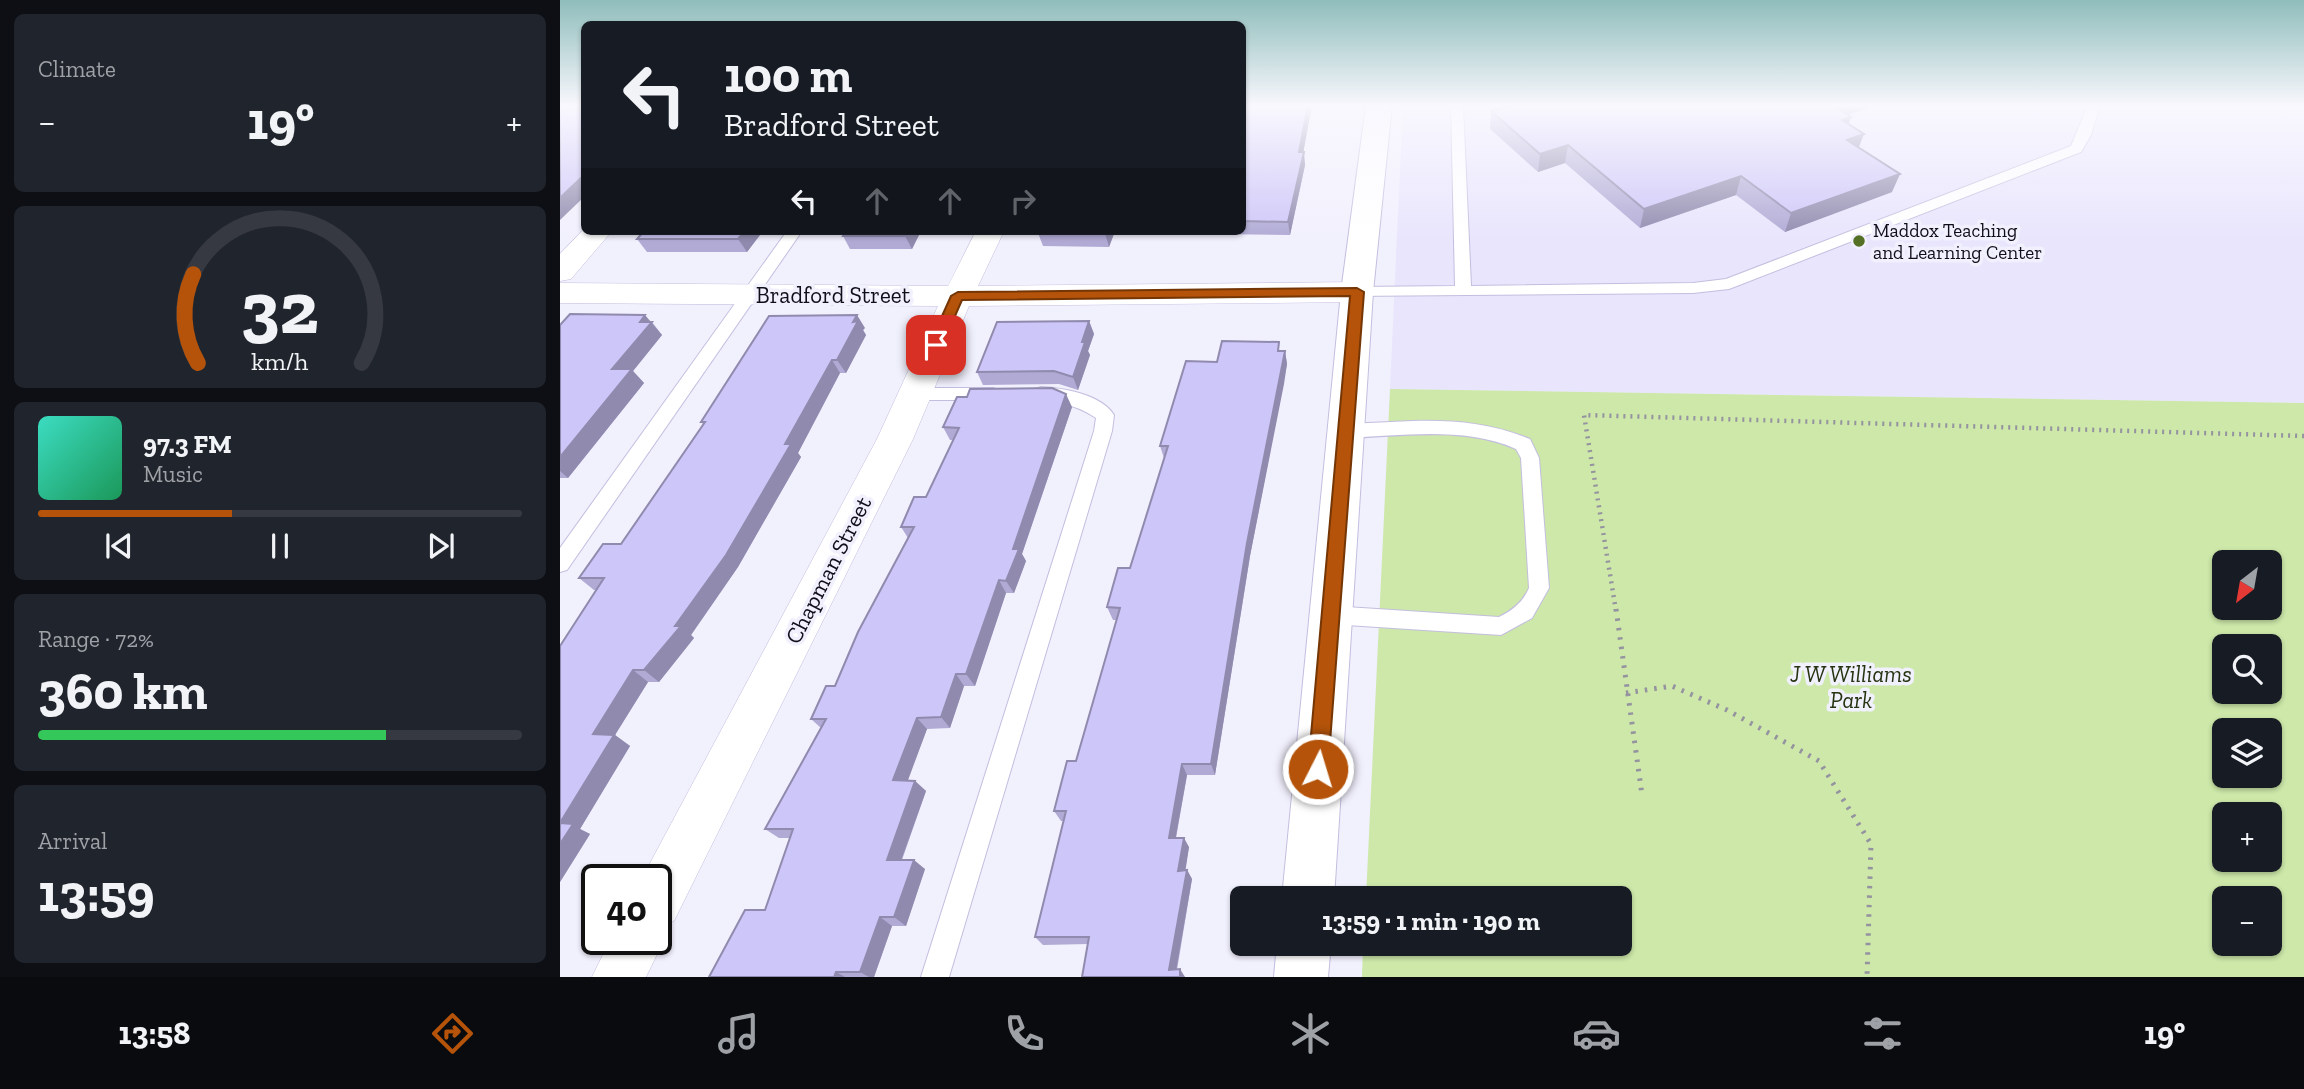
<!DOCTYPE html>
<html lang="en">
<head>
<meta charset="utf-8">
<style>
  :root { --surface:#171b24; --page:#20242c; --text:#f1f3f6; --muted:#9ea1a6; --line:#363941; --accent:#b45309 }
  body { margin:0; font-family:"Zilla Slab",serif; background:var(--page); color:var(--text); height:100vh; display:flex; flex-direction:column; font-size:26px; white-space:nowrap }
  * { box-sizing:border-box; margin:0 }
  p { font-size:23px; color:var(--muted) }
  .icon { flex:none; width:38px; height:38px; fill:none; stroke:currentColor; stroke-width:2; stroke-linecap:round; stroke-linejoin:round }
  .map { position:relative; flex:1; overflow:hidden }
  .panel { display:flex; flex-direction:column; gap:14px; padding:14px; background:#0d0f14; width:560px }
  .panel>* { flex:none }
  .top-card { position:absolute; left:21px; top:21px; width:665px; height:214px; border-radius:10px; box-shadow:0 2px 5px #0004; background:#171b24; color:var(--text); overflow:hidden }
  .needle { width:46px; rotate:211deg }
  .fabs { position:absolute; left:1652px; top:550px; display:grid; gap:14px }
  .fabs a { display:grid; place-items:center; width:70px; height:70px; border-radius:10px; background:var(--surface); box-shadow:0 2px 5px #0004; font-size:35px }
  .speed { position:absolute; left:21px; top:864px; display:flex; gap:14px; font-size:35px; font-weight:700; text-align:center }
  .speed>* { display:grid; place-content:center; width:91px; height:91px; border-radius:50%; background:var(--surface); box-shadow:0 2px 5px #0004; line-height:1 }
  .speed .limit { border:4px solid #111; border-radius:10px; background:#fff; color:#111 }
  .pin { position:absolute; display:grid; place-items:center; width:60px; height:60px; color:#fff; margin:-30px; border-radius:14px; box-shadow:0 4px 10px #0006 }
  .me { position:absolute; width:77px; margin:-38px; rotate:5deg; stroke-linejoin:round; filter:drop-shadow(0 0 5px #0008) }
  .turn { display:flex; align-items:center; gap:24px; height:147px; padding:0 28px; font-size:32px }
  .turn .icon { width:91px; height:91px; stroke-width:2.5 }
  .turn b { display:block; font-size:49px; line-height:60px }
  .lanes { display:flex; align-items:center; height:66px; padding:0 28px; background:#0003; justify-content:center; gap:35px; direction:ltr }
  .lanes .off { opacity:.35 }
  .big { font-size:52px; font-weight:800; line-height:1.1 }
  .panel .tile { flex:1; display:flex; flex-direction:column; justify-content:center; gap:10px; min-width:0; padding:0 24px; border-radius:10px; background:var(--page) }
  .panel .dial { align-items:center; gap:0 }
  .dial svg { height:182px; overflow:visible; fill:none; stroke:var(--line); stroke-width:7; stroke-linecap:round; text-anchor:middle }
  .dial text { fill:var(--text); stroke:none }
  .song { display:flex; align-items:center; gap:21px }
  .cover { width:84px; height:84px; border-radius:10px; background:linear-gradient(135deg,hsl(170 70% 55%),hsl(150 70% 35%)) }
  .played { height:7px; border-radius:4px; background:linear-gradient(90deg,var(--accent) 40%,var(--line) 40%) }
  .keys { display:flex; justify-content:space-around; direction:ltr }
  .heat { display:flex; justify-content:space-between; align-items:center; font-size:38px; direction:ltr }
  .charge { height:10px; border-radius:5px; background:linear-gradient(90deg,#34c759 72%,var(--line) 0) }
  .trip { position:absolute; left:670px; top:886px; width:402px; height:70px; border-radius:10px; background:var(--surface); box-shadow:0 2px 5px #0004; font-weight:800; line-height:70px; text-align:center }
  .menu { display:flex; height:112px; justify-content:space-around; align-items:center; background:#090b0e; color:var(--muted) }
  .menu .icon { width:49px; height:49px }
  .menu .selected { color:var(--accent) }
  .menu b { font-size:32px; color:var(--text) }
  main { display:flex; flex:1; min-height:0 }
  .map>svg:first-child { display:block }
  .built { fill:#e8e5fd }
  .green { fill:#cde8a9; fill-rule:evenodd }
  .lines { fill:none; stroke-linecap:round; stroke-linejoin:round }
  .service-casing { stroke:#c3bedf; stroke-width:2 }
  .minor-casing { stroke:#c3bedf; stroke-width:1 }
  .tertiary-casing { stroke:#c3bedf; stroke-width:2 }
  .path-far1 { stroke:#94939f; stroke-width:4.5; stroke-dasharray:2 5; stroke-linecap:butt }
  .path { stroke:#94939f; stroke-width:5; stroke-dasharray:2.5 7; stroke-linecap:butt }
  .service { fill:#fff; fill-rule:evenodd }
  .minor { fill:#fff; fill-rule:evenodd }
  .tertiary { fill:#fff; fill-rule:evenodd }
  .wall { fill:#b0aad5 }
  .shaded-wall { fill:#908bae }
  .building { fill:#cdc6f8; stroke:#908bae; stroke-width:2 }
  .route { fill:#b45309; stroke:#753606; stroke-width:2 }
  .poi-dot { fill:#547024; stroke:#f1f0fd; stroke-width:2.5 }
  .labels { text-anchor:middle; stroke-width:7; stroke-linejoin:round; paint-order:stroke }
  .far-poi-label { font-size:19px; fill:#100e19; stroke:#f1f0fd; text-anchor:start }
  .street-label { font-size:23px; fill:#100e19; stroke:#f1f0fd }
  .park-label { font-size:23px; font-style:italic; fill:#263310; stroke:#f1f0fd }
</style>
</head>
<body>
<main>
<section class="panel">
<div class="tile"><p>Climate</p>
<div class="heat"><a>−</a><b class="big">19°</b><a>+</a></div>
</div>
<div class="tile dial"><svg viewBox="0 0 100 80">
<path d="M14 69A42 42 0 1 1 86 69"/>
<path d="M14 69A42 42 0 0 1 12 30" stroke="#b45309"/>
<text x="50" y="56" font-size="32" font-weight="700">32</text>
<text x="50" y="72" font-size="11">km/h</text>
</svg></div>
<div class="tile">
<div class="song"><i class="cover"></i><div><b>97.3 FM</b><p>Music</p></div></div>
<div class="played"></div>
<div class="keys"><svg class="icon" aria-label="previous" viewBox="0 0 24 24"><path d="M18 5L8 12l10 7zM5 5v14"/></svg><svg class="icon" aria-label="pause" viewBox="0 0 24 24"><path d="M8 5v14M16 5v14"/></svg><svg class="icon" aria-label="next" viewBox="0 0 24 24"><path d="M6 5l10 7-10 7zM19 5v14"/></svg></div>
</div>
<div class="tile"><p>Range · 72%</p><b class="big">360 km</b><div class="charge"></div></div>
<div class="tile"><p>Arrival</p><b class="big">13:59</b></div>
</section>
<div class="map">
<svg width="1744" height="977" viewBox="0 0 1744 977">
  <rect width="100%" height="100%" fill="#f1f0fd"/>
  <!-- built -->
  <path class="built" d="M843,105H1744V403L830,389Z"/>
  <!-- green -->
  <path class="green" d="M830,389L1744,403V977H802L803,943H1060V898H806ZM1664,562H1710V607H1664ZM1664,646H1710V691H1664ZM1664,730H1710V775H1664ZM1664,814H1710V859H1664ZM1664,898H1710V943H1664Z"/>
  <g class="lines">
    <defs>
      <g id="service">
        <path d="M891,105H903L911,286L1133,283L1166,279L1511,146L1528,105H1540L1531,135L1521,152L1169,289L1133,293L791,296L789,292L797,287L895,286Z"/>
        <path d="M227,231H242L7,570L0,572V548Z"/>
        <path d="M481,387C503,388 541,394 554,415L552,431L389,977H361L534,431L536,418C512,402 500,405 475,397L472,393L475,389Z"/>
        <path d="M355,388H433L439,390L442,394L439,398L433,400H355L349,398L346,394L349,390Z"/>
        <path d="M853,421C894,420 931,423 970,439L979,458L989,588L972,618L941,635L771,624L763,621L760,615L763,609L771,606L939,617C953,610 963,602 969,588L961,458L956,449C903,426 843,436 786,438L780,436L777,431L780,426L786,424Z"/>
      </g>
      <g id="minor">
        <path d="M24,229V231H52L11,279L0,281V254Z"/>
        <path d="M416,231H444L418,286L797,282L808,285L812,292L808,299L797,302L409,306L353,439L114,921L98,927L104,940L86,977H32L50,940H96V880H81L317,439L378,306L0,303V283L388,286Z"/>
      </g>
      <g id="tertiary">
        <path d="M806,105H832L813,292L774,898H722L781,292Z"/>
        <path d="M717,943H771L768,977H714Z"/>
      </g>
    </defs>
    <!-- service casing -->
    <use href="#service" class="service-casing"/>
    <!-- minor casing -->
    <use href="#minor" class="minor-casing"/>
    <!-- tertiary casing -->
    <use href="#tertiary" class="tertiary-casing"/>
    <!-- path-far1 -->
    <path class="path-far1" d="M1056,611L1024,415L1744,436"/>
    <!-- path -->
    <g class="path">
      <path d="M1056,609L1082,795"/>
      <path d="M1066,693L1112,686L1167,710L1259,761L1311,844L1307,977"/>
    </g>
    <!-- service -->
    <use href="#service" class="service"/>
    <!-- minor -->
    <use href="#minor" class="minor"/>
    <!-- tertiary -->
    <use href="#tertiary" class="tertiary"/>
  </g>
  <!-- wall -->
  <g class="wall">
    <path d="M682,105H752L743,152L745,165L730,235L653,234V231H682Z"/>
    <path d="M953,105H1318L1287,114L1289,124L1299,147L1332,192L1225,232L1176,195L1080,228L1005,163L978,172L930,129L931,111Z"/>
    <path d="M84,231H203L187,252H87L77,239Z"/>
    <path d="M286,231H361L352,249H290L283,236Z"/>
    <path d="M555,231L549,247L483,246L478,233Z"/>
    <path d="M529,321L534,334L528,351L530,355L518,390L499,384L423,385L417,372Z"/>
    <path d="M92,322L102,335L73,371L84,383L8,478H0V325Z"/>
    <path d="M305,328L303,330L306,335L286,373H280L238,453L241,457L178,567L131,635L134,638L99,682H88L55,735L70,746L20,829L30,834L0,882V646L36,590H34L19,578L61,544L143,424L141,422Z"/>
    <path d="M721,351H725L727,364L690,556L655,775H627L616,838L629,847L625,870H627L632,879L617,970L625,977L528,944L483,945L475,937L503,821H501L494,811L516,761L557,620H553L547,607L570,568L604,458L600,446L657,362Z"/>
    <path d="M512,407L462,554L466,561L454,593H446L415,686H404L390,728L367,729L347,781H355L366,791L342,860L365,869L346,926H332L314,977H149L205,910L230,838H219L205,829L261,728L251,719L275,686L348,538L341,527L366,497L393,440H390L383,427Z"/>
  </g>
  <!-- shaded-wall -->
  <g class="shaded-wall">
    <path d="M748,105H752L741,165L739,152Z"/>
    <path d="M1270,105H1318L1265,122Z"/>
    <path d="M1291,117L1285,135L1282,120Z"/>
    <path d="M1304,134L1297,152L1287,140Z"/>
    <path d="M1008,145L1005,163L978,172L980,154Z"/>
    <path d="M744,152L745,165L730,235L728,222Z"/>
    <path d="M1340,174L1332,192L1225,232L1231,213Z"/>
    <path d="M24,175V197L0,220V198Z"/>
    <path d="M1181,176L1176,195L1080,228L1084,209Z"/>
    <path d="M185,231H203L187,252L178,239Z"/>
    <path d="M348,231H361L352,249L345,236Z"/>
    <path d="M546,231H555L549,247L545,233Z"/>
    <path d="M85,315L102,335L73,371L84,383L8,478L0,471V457L80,322Z"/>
    <path d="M297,315L305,328L303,330L306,335L286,373L277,360Z"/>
    <path d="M529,321L534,334L528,351L530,355L518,390L513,377L522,342Z"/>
    <path d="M725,351L727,364L724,384L690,556L655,775L651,764L687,543Z"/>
    <path d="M272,360L280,373L238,453L241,457L178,567L131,635L134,638L99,682L84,670L115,626L225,444Z"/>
    <path d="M506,394L512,407L462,554L466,561L454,593L446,581L453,549Z"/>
    <path d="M439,580L446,593L415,686L406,674Z"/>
    <path d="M73,670L88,682L55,735L70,746L20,829L30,834L0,882V823L33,734Z"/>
    <path d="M396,674L404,686L390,728L381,717Z"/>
    <path d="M357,718L367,729L344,791L333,780Z"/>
    <path d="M622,764L627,775L614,847L609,838Z"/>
    <path d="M355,781L366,791L338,869L327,860Z"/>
    <path d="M624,838L629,847L624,880L618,871Z"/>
    <path d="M354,860L365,869L346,926L334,917Z"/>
    <path d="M627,870L632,879L615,977L609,970Z"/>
    <path d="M320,917L332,926L314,977H309L300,972Z"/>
    <path d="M620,969L625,977H620Z"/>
    <path d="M276,972L285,977H274Z"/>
  </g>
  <!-- building -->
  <g class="building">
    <path d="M0,105H24V175L0,198Z"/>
    <path d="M682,105H748L739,152H744L728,222L682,221Z"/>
    <path d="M953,105H1272L1291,117L1282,120L1304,134L1287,140L1340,174L1231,213L1181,176L1084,209L1008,145L980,154L931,111Z"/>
    <path d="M84,231H185L178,239H77Z"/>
    <path d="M286,231H348L345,236H283Z"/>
    <path d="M479,231H546L545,233H478Z"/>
    <path d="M10,314L85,315L80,322H92L52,369H72L0,457V325Z"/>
    <path d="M297,315L293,322L298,321L277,360H272L225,444H231L166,555L115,626H121L84,670H73L33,734L54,735L0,823L13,824L0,844V646L44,578H19L43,544H61L145,422H141L209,316Z"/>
    <path d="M529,321L522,342H525L513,377L494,371L417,372L437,322Z"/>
    <path d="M662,341L719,342L718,351H725L687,543L651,764H622L609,838H624L618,871L627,870L609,970L620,969V977H522L529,937H475L506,811H494L507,761H516L560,608L547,607L558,568H570L608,446H600L626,361L657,362Z"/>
    <path d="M492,388L506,394L453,549H459L446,581L439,580L406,674H396L381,717L357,718L333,780L355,781L327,860H354L334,917H320L300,972H276L274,977H149L185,910H205L233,829H205L266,719H251L266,686H275L298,632L354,527H341L354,497H366L399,428L383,427L397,397H407L410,389Z"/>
  </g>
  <!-- sky -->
  <linearGradient id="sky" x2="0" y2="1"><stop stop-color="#8fbdbb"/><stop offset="0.44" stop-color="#f9f8fe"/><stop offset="1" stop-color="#f9f8fe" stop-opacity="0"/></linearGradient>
  <rect width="1744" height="241" fill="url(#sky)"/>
  <!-- route -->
  <path class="route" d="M797,288L804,292L768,769L765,776L758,779L751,776L748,769L790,296L402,300L381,348L376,350L369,345L391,296L398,292Z"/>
  <!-- markers -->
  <circle class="poi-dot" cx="1299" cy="241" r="7"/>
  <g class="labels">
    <!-- far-poi labels -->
    <g class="far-poi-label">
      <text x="1313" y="237">Maddox Teaching<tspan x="1313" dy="22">and Learning Center</tspan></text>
    </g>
    <!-- street labels -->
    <g class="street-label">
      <text x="273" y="303">Bradford Street</text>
      <text transform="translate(268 570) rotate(-63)" y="8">Chapman Street</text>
    </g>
    <!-- park labels -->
    <g class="park-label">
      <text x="1291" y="682">J W Williams<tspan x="1291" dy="26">Park</tspan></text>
    </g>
  </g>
</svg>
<div class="fabs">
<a><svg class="needle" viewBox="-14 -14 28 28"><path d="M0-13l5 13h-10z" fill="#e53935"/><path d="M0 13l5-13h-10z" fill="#9ea1a6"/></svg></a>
<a><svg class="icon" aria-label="search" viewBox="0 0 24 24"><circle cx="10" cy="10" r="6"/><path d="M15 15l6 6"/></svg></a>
<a><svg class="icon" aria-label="layers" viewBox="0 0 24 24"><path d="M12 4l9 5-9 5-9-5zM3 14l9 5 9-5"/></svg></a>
<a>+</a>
<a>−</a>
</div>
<div class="speed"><div class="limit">40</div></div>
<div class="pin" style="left:376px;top:345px;background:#d93025"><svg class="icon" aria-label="arrive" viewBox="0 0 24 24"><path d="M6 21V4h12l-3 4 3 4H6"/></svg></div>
<svg class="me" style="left:758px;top:769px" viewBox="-20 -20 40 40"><circle r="17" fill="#b45309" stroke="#fff" stroke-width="3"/><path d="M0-11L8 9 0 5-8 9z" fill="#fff"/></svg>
<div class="trip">13:59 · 1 min · 190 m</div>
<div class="top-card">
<div class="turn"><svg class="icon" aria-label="left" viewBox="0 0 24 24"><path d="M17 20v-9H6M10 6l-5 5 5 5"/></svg><div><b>100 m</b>Bradford Street</div></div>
<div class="lanes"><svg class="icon" aria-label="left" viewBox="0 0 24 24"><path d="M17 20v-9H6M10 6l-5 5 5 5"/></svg><svg class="icon off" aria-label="ahead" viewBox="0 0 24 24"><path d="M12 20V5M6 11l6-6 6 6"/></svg><svg class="icon off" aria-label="ahead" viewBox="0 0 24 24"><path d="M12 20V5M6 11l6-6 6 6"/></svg><svg class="icon off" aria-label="right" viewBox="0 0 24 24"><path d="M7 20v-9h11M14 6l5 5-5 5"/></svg></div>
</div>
</div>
</main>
<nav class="menu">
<b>13:58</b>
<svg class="icon selected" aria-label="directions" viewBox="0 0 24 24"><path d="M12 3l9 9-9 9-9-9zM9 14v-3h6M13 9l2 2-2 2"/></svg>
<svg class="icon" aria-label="music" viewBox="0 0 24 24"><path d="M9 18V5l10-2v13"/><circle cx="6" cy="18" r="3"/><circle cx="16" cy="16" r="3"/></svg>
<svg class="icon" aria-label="phone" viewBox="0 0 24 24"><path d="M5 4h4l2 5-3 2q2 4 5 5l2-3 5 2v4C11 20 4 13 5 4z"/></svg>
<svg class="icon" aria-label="climate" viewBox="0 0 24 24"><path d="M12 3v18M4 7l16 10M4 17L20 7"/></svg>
<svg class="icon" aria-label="car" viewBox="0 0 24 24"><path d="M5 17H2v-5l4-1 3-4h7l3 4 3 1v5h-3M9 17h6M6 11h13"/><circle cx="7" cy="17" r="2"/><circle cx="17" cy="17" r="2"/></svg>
<svg class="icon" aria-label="filters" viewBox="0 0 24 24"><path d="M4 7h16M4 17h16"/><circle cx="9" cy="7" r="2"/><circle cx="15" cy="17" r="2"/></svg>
<b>19°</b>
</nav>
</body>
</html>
